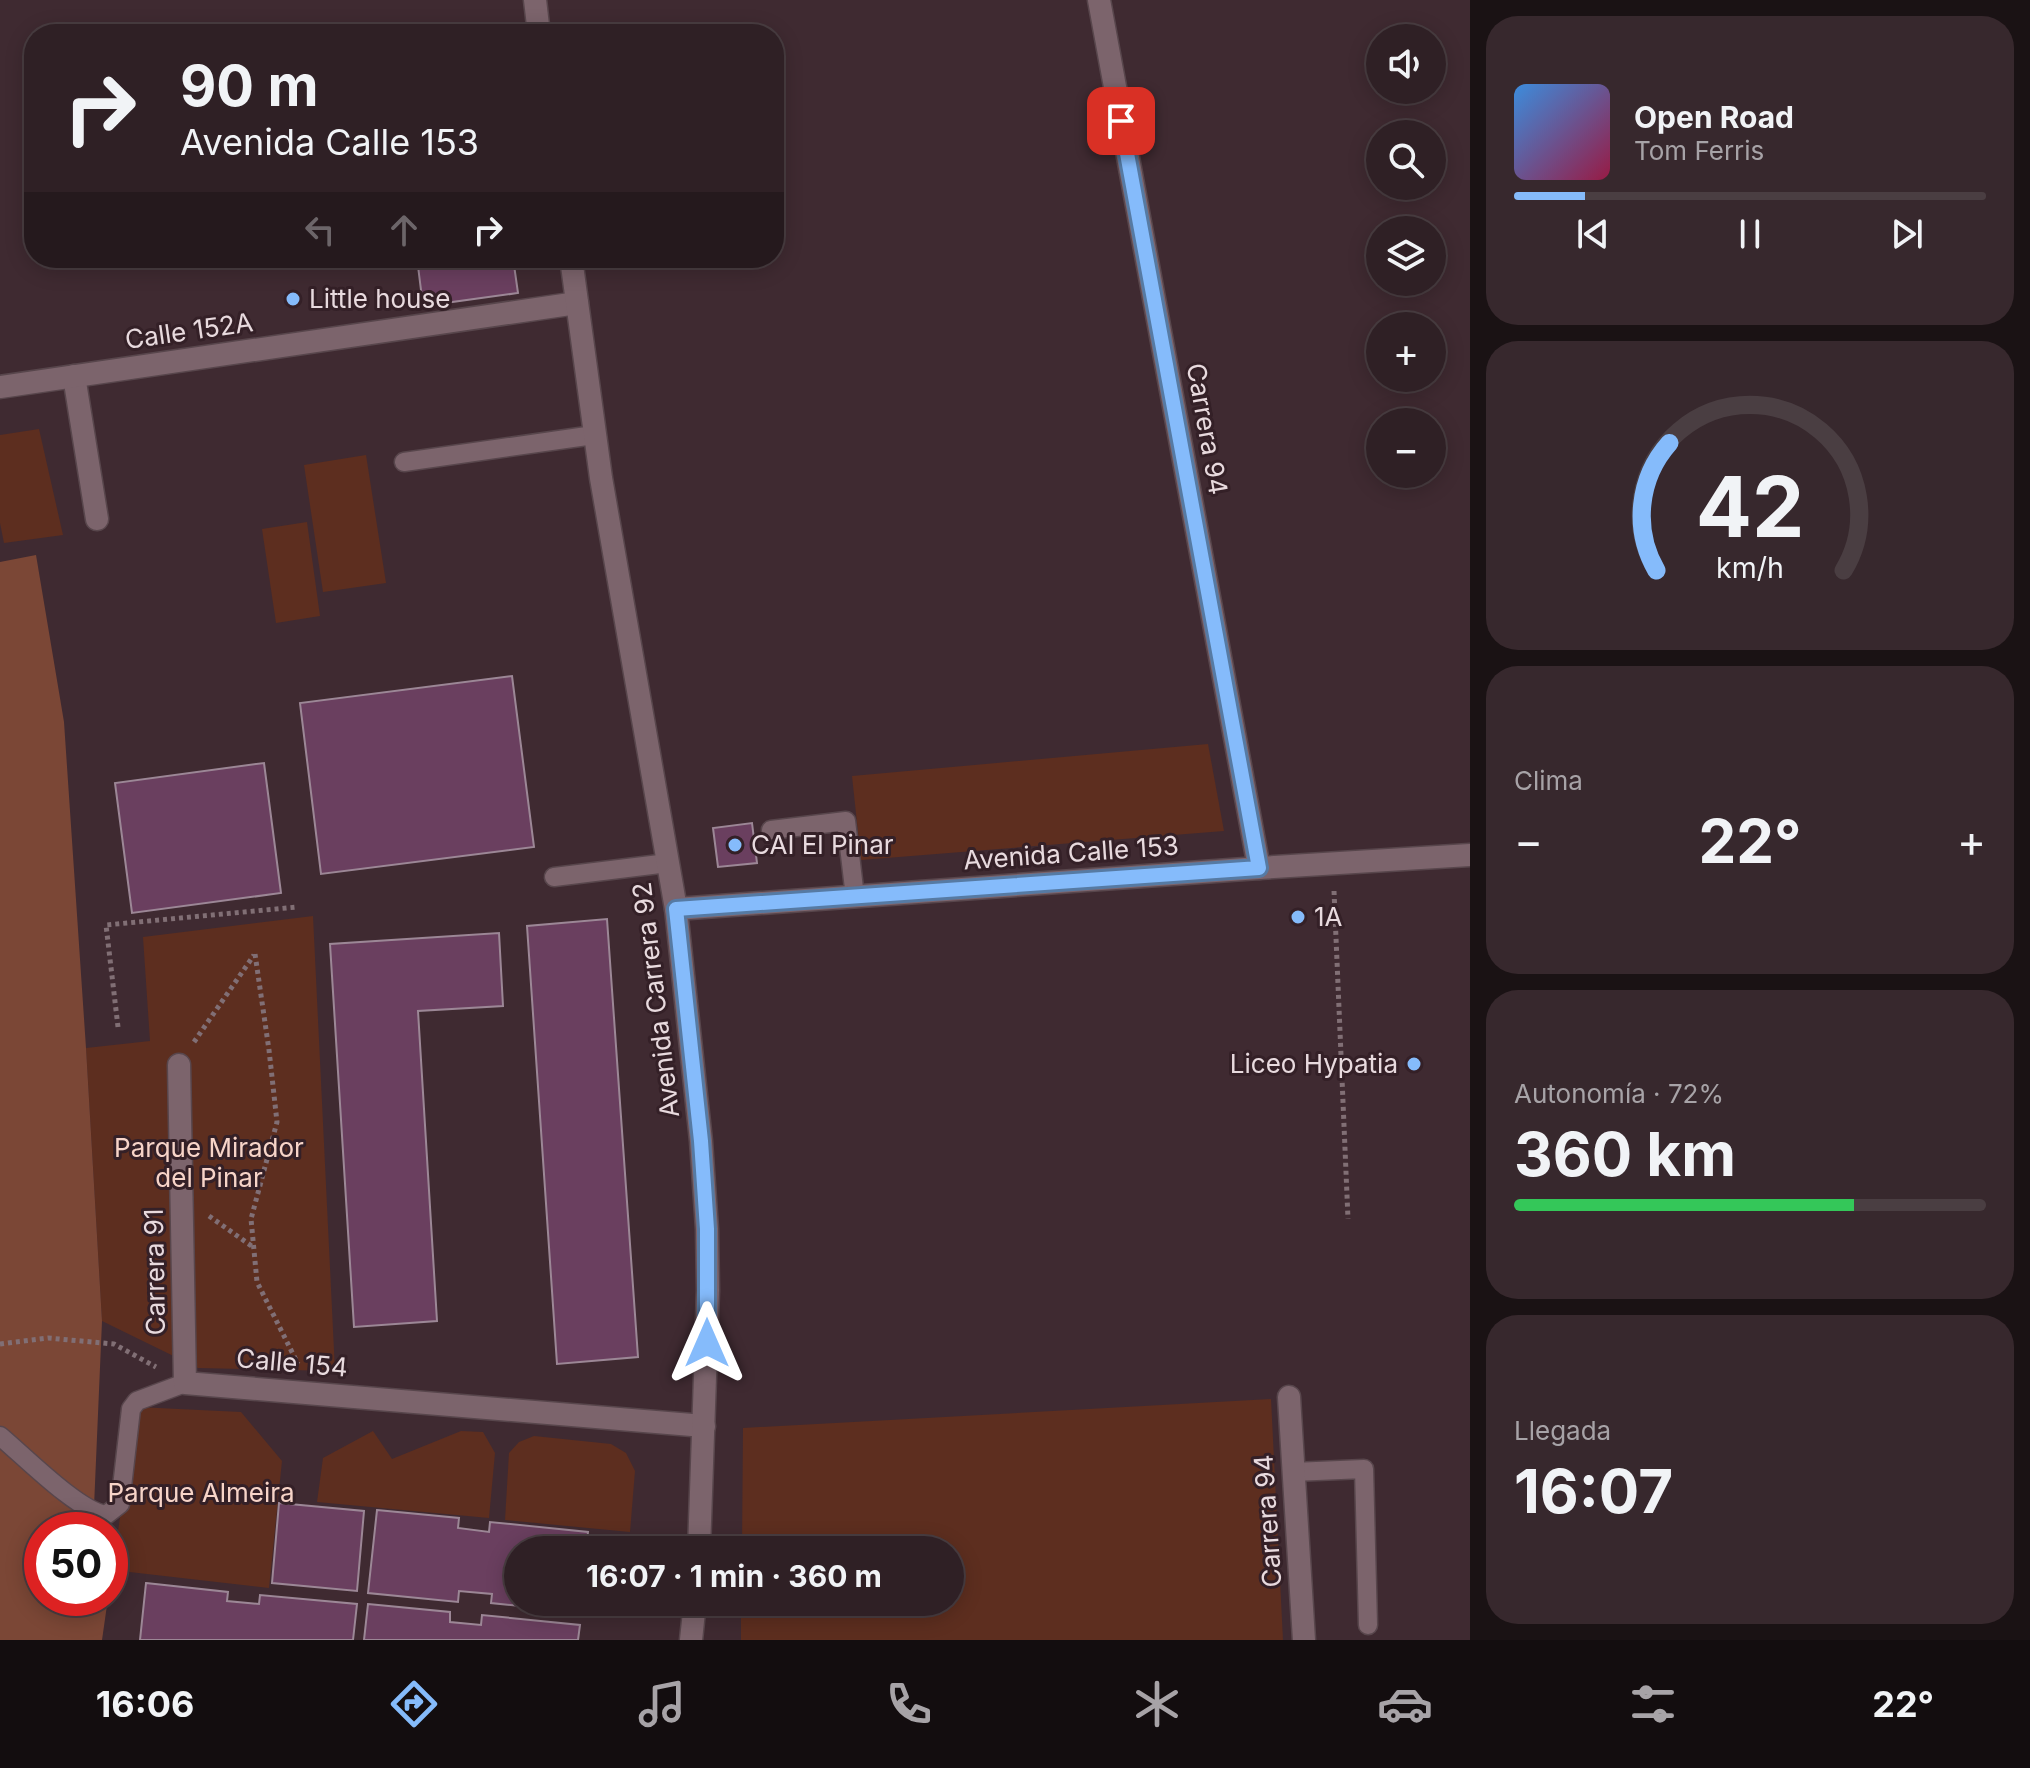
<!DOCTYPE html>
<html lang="es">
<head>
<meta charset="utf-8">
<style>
  :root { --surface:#2f2025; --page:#37282d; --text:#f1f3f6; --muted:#a7a3a7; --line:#4a3e42; --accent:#85bbfb }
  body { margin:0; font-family:Inter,sans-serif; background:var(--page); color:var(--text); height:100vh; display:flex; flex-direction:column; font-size:30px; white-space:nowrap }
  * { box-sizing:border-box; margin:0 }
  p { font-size:26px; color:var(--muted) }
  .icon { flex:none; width:44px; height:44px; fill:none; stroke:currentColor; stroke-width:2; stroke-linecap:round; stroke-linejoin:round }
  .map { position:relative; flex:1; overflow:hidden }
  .panel { display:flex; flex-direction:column; gap:16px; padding:16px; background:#1a1214; width:560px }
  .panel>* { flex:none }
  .banner { position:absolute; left:24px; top:24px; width:760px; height:244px; border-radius:32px; box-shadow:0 4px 20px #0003,0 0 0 2px var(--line); background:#2f2025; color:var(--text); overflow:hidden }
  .controls { position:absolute; left:1366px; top:24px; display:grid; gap:16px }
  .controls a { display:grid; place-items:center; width:80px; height:80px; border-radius:50%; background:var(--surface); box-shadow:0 4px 20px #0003,0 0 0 2px var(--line); font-size:40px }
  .speed { position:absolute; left:24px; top:1512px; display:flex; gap:16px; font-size:40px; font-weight:700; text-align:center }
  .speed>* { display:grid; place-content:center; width:104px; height:104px; border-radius:50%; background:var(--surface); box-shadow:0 4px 20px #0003,0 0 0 2px var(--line); line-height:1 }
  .speed .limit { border:12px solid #d22; background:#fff; color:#111 }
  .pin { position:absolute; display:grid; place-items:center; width:68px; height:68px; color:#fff; margin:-34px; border-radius:16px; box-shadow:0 4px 12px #0006 }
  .me { position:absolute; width:88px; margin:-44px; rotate:0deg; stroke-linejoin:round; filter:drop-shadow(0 0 6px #0008) }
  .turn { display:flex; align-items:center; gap:28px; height:168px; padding:0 24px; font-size:36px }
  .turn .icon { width:104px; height:104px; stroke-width:2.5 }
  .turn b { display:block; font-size:56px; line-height:68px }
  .lanes { display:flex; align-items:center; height:76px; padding:0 24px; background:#0003; justify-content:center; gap:40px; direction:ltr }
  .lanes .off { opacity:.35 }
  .big { font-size:60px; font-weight:700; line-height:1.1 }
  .panel .tile { flex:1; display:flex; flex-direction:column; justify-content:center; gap:12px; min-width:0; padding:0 28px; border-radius:32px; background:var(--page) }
  .panel .dial { align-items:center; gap:0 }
  .dial svg { height:208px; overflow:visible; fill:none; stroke:var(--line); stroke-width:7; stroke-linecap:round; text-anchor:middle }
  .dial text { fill:var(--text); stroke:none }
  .song { display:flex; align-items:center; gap:24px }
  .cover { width:96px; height:96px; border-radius:12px; background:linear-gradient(135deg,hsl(210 70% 55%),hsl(340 70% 35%)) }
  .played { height:8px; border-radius:4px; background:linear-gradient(90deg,var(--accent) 15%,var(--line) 15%) }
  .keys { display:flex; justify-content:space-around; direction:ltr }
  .heat { display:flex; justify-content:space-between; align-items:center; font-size:44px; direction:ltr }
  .charge { height:12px; border-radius:6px; background:linear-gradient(90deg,#34c759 72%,var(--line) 0) }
  .trip { position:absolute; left:504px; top:1536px; width:460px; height:80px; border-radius:40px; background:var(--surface); box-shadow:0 4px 20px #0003,0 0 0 2px var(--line); font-weight:700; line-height:80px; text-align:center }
  .menu { display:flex; height:128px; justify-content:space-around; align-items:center; background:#130d0f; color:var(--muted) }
  .menu .icon { width:56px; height:56px }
  .menu .selected { color:var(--accent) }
  .menu b { font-size:36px; color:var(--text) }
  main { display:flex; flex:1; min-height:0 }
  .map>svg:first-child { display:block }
  .green { fill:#5d2e1f }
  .forest { fill:#7b4736 }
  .building { fill:#6a3f5f; stroke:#9c8796; stroke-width:2 }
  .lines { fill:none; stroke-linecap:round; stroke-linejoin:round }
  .service-casing { stroke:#58464c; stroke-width:21 }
  .minor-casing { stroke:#58464c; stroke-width:25 }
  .secondary-casing { stroke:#58464c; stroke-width:25 }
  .path { stroke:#816f75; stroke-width:5; stroke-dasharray:4 4; stroke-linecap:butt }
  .service { stroke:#7c646c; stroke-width:18 }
  .minor { stroke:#7c646c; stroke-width:22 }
  .secondary { stroke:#7c646c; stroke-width:22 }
  .route-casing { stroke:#567aa3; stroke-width:20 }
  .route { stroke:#85bbfb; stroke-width:14 }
  .poi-dot { fill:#85bbfb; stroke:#342027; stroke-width:3 }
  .labels { text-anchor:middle; stroke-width:6; stroke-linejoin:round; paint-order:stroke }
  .poi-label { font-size:26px; fill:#e8dade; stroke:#342027; text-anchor:start }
  .street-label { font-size:26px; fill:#e8dade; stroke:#342027 }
  .park-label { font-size:26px; fill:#f7d4c8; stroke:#342027 }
</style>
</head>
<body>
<main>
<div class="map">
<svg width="1470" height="1640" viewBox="0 0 1470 1640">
  <rect width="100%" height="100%" fill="#3f2a31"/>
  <!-- green -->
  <g class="green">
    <path d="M39,429L63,535L4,543L0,523V435Z"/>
    <path d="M366,455L386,583L323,592L304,465Z"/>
    <path d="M307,522L320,616L276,623L262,529Z"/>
    <path d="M1208,744L1224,831L861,860L852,776Z"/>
    <path d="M313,916L335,1371L198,1368L102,1321L86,1048L150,1041L143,937Z"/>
    <path d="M1271,1399L1283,1640H741V1602H950V1550H742L743,1428Z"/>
    <path d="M137,1407L241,1412L282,1461L269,1588L112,1570Z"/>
    <path d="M373,1431L392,1459L461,1431L483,1432L495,1453L489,1518L317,1502L323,1458Z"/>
    <path d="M534,1436L611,1444L626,1453L635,1471L630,1532L505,1520L509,1453L519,1442Z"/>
  </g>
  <!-- forest -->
  <path class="forest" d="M36,555L64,722L86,1048L102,1321L93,1530H42V1598H108L102,1640H0V562Z"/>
  <!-- building -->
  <g class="building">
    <path d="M417,258H513L518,293L423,306Z"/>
    <path d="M512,676L534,847L321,874L300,703Z"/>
    <path d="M264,763L281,893L132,913L115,783Z"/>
    <path d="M752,823L757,863L718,867L713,828Z"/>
    <path d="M607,919L638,1357L557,1364L527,926Z"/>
    <path d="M499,933L503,1006L418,1011L437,1321L354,1327L330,944Z"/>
    <path d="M279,1503L364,1511L357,1591L272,1583Z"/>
    <path d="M377,1510L459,1518L458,1528L489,1532L490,1522L588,1532L586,1550H518V1602H581L580,1612L491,1603L492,1594L459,1591L458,1602L368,1593Z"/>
    <path d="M146,1583L228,1592L227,1601L259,1604L260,1595L357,1604L353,1640H140Z"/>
    <path d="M368,1604L450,1612V1622L481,1625L482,1615L580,1625L578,1640H364Z"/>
  </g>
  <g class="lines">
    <defs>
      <g id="service">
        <path d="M404,462L594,435"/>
        <path d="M771,830L846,821L855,897"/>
        <path d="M554,877L668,863"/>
        <path d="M0,1436C24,1456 78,1511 106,1515L120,1504L131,1409L137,1401L185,1383"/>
        <path d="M1293,1472L1364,1469L1368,1625"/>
      </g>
      <g id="minor">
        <path d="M1099,0L1259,868"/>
        <path d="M74,376L97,519"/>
        <path d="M0,387L577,303"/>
        <path d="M179,1065L185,1383L704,1426"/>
        <path d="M1289,1397L1304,1640"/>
      </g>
      <g id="secondary">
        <path d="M535,0L539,34"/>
        <path d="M571,258L601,478L676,909L701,1141L707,1229L708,1290L699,1550"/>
        <path d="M676,909L1259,868L1470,855"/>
        <path d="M691,1640L695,1602"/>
      </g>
    </defs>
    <!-- service casing -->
    <use href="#service" class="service-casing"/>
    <!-- minor casing -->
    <use href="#minor" class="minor-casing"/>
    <!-- secondary casing -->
    <use href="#secondary" class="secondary-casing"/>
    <!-- path -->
    <g class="path">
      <path d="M1334,891L1348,1219"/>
      <path d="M255,954L269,1050L277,1122L251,1219L257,1282L298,1364"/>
      <path d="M118,1027L106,925L297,907"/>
      <path d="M194,1042L254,955"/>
      <path d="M209,1216L253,1247"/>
      <path d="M0,1344L48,1338L114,1344L156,1367"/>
    </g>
    <!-- service -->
    <use href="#service" class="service"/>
    <!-- minor -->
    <use href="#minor" class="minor"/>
    <!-- secondary -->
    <use href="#secondary" class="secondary"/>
  </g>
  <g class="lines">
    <defs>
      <path id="route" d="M707,1343V1229L701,1141L676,909L1259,868L1121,121"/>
    </defs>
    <!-- route casing -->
    <use href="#route" class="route-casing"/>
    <!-- route -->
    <use href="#route" class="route"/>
  </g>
  <!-- markers -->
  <g class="poi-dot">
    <circle cx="293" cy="299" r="8"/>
    <circle cx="735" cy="845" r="8"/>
    <circle cx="1298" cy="917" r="8"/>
    <circle cx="1414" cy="1064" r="8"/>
  </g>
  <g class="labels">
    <!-- poi labels -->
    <g class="poi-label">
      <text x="309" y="308">Little house</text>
      <text x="751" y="854">CAI El Pinar</text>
      <text x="1314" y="926">1A</text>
      <text x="1398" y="1073" text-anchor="end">Liceo Hypatia</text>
    </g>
    <!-- street labels -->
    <g class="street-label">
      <text transform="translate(189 331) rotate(-8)" y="9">Calle 152A</text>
      <text transform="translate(1207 429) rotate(80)" y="9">Carrera 94</text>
      <text transform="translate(1071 853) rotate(-4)" y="9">Avenida Calle 153</text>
      <text transform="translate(656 1000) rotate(-97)" y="9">Avenida Carrera 92</text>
      <text transform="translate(155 1272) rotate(-91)" y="9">Carrera 91</text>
      <text transform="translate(292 1363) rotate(5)" y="9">Calle 154</text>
      <text transform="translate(1268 1521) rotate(-94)" y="9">Carrera 94</text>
    </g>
    <!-- park labels -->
    <g class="park-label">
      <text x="209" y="1157">Parque Mirador<tspan x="209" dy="30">del Pinar</tspan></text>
      <text x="201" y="1502">Parque Almeira</text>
    </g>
  </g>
</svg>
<div class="controls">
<a><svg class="icon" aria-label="sound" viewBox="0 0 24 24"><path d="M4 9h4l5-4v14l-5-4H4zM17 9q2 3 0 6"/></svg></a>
<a><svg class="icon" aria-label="search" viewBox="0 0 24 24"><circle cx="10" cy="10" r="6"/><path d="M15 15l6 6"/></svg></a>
<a><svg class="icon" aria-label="layers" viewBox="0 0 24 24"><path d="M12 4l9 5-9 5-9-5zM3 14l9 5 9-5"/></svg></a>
<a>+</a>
<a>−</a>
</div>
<div class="speed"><div class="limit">50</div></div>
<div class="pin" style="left:1121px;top:121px;background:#d93025"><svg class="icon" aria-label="arrive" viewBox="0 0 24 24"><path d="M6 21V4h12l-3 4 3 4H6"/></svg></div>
<svg class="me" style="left:707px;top:1343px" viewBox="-20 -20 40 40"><path d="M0-17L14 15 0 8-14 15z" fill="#85bbfb" stroke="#fff" stroke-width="4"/></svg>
<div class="trip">16:07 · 1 min · 360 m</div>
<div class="banner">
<div class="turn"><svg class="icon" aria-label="right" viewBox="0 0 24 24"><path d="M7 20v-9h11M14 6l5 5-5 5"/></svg><div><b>90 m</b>Avenida Calle 153</div></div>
<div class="lanes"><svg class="icon off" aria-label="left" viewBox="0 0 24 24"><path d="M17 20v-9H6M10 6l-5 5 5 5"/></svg><svg class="icon off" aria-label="ahead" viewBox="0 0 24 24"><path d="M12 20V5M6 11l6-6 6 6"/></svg><svg class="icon" aria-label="right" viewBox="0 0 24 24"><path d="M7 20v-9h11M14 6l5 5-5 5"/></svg></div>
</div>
</div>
<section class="panel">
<div class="tile">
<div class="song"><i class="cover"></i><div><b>Open Road</b><p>Tom Ferris</p></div></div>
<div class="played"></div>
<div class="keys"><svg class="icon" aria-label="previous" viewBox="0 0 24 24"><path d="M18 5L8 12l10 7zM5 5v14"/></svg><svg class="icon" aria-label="pause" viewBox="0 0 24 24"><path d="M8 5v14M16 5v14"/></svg><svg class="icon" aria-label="next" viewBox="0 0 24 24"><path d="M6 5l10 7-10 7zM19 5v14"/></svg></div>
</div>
<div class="tile dial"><svg viewBox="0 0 100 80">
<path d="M14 69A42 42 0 1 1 86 69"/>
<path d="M14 69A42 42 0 0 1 19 20" stroke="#85bbfb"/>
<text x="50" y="56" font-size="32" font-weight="700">42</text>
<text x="50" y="72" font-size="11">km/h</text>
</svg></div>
<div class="tile"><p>Clima</p>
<div class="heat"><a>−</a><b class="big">22°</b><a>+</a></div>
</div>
<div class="tile"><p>Autonomía · 72%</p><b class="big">360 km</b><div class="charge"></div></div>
<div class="tile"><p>Llegada</p><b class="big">16:07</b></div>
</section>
</main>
<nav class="menu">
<b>16:06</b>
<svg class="icon selected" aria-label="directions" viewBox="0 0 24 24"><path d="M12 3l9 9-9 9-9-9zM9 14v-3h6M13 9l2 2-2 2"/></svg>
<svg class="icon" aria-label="music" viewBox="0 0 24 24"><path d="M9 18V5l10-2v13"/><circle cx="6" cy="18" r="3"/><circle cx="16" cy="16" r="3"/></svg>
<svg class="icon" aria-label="phone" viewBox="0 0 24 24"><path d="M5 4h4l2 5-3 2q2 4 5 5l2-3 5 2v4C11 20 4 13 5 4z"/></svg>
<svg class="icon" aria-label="climate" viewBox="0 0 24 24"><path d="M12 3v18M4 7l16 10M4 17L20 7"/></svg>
<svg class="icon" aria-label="car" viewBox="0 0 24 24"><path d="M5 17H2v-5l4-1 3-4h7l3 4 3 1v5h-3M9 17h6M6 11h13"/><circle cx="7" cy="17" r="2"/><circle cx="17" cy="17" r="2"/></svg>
<svg class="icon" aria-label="filters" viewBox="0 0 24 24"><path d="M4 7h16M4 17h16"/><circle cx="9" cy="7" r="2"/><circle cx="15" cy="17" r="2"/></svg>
<b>22°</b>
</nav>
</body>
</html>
